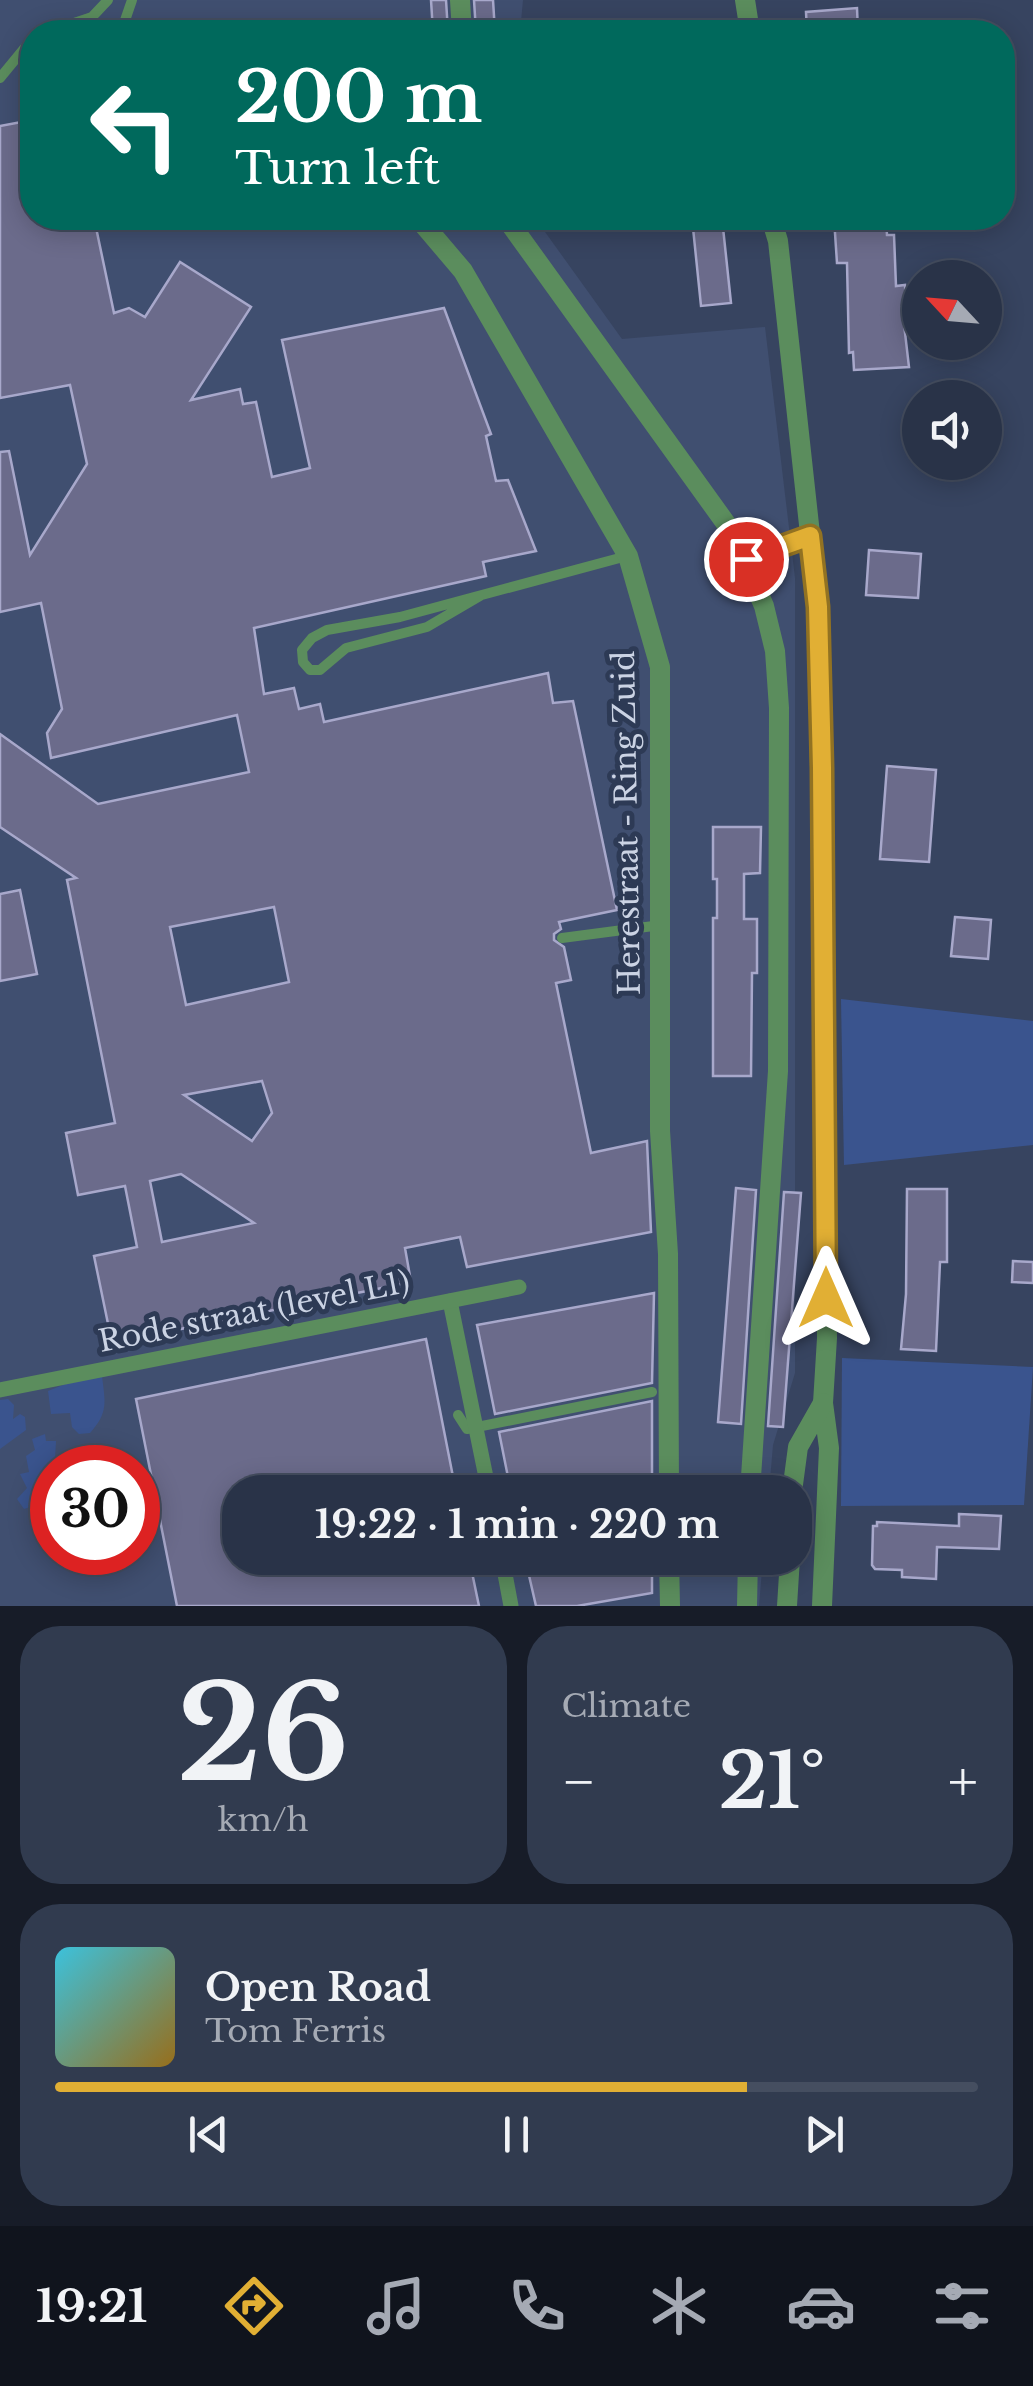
<!DOCTYPE html>
<html lang="en">
<head>
<meta charset="utf-8">
<style>
  :root { --surface:#293348; --page:#313b4f; --text:#f1f3f6; --muted:#a5aab4; --line:#454e60; --accent:#e1af34 }
  body { margin:0; font-family:"Libre Baskerville",serif; background:var(--page); color:var(--text); height:100vh; display:flex; flex-direction:column; font-size:38px; white-space:nowrap }
  * { box-sizing:border-box; margin:0 }
  p { font-size:32px; color:var(--muted) }
  .icon { flex:none; width:55px; height:55px; fill:none; stroke:currentColor; stroke-width:2; stroke-linecap:round; stroke-linejoin:round }
  .map { position:relative; height:1606px; overflow:hidden }
  .details { display:flex; flex-direction:column; gap:20px; padding:20px; background:#171c28; flex:1 }
  .details>* { flex:none }
  .top-card { position:absolute; left:20px; top:20px; width:995px; height:210px; border-radius:40px; box-shadow:0 5px 25px #0003,0 0 0 2px var(--line); background:#00695c; color:#fff; overflow:hidden }
  .needle { width:65px; rotate:296deg }
  .tools { position:absolute; left:902px; top:260px; display:grid; gap:20px }
  .tools a { display:grid; place-items:center; width:100px; height:100px; border-radius:50%; background:var(--surface); box-shadow:0 5px 25px #0003,0 0 0 2px var(--line); font-size:50px }
  .speed { position:absolute; left:30px; top:1445px; display:flex; gap:20px; font-size:50px; font-weight:700; text-align:center }
  .speed>* { display:grid; place-content:center; width:130px; height:130px; border-radius:50%; background:var(--surface); box-shadow:0 5px 25px #0003,0 0 0 2px var(--line); line-height:1 }
  .speed .limit { border:15px solid #d22; background:#fff; color:#111 }
  .pin { position:absolute; display:grid; place-items:center; width:85px; height:85px; color:#fff; margin:-42px; border:5px solid #fff; border-radius:50%; box-shadow:0 2px 10px #0007 }
  .me { position:absolute; width:110px; margin:-55px; rotate:0deg; stroke-linejoin:round; filter:drop-shadow(0 0 8px #0008) }
  .turn { display:flex; align-items:center; gap:35px; height:210px; padding:0 50px; font-size:45px }
  .turn .icon { width:130px; height:130px; stroke-width:2.5 }
  .turn b { display:block; font-size:70px; line-height:85px }
  .big { font-size:75px; font-weight:800; line-height:1.1 }
  .details .card { flex:1; display:flex; flex-direction:column; justify-content:center; gap:15px; min-width:0; padding:0 35px; border-radius:40px; background:var(--page) }
  .details .dial { align-items:center; gap:0 }
  .dial b { font-size:130px; line-height:1 }
  .song { display:flex; align-items:center; gap:30px }
  .cover { width:120px; height:120px; border-radius:15px; background:linear-gradient(135deg,hsl(190 70% 55%),hsl(40 70% 35%)) }
  .played { height:10px; border-radius:5px; background:linear-gradient(90deg,var(--accent) 75%,var(--line) 75%) }
  .keys { display:flex; justify-content:space-around; direction:ltr }
  .heat { display:flex; justify-content:space-between; align-items:center; font-size:55px; direction:ltr }
  .details .tiles { flex:1; display:grid; gap:20px; grid-template-columns:1fr 1fr }
  .card:last-child { grid-column:span 2 }
  .trip { position:absolute; left:222px; top:1475px; width:590px; height:100px; border-radius:40px; background:var(--surface); box-shadow:0 5px 25px #0003,0 0 0 2px var(--line); font-weight:800; line-height:100px; text-align:center }
  .dock { display:flex; height:160px; justify-content:space-around; align-items:center; background:#10141d; color:var(--muted) }
  .dock .icon { width:70px; height:70px }
  .dock .on { color:var(--accent) }
  .dock b { font-size:45px; color:var(--text) }
  .map>svg:first-child { display:block }
  .built { fill:#404f70; fill-rule:evenodd }
  .green { fill:#3a548e }
  .building { fill:#6b6b8b; stroke:#a8a8cb; stroke-width:2.5; fill-rule:evenodd }
  .lines { fill:none; stroke-linecap:round; stroke-linejoin:round }
  .service { stroke:#5b8d5d; stroke-width:10 }
  .pedestrian { stroke:#5b8d5d; stroke-width:15 }
  .minor { stroke:#5b8d5d; stroke-width:20 }
  .route-casing { stroke:#927222; stroke-width:25 }
  .route { stroke:#e1af34; stroke-width:18 }
  .labels { text-anchor:middle; stroke-width:10; stroke-linejoin:round; paint-order:stroke }
  .street-label { font-size:30px; fill:#cbd3e4; stroke:#2d3a55 }
</style>
</head>
<body>
<div class="map">
<svg width="1033" height="1606" viewBox="0 0 1033 1606">
  <rect width="100%" height="100%" fill="#374460"/>
  <!-- built -->
  <path class="built" d="M0,0H523L520,32H32V218H535L622,339L765,327L795,578V1373L773,1445L769,1492H240V1558H763L759,1606H0ZM52,1468H138V1552H52Z"/>
  <!-- green -->
  <g class="green">
    <path d="M603,20L604,32H525H526Z"/>
    <path d="M841,999L1033,1021V1145L844,1165Z"/>
    <path d="M842,1358L1033,1367L1024,1505L841,1506Z"/>
    <path d="M102,1376C105,1402 109,1412 90,1433L79,1434L72,1427L70,1413L51,1414L48,1391L78,1379Z"/>
    <path d="M8,1399L14,1405L13,1419L20,1414L25,1417L26,1430L0,1449V1400Z"/>
    <path d="M45,1434L46,1441H56C55,1464 53,1477 52,1500L24,1509L17,1499L27,1488L20,1474L29,1472L26,1456L35,1450L32,1439Z"/>
  </g>
  <!-- building -->
  <g class="building">
    <path d="M431,0H446L448,32H433Z"/>
    <path d="M474,0H493L495,32H476Z"/>
    <path d="M857,8L858,32H807L806,12Z"/>
    <path d="M32,120V218H94L114,313L129,308L145,317L180,262L251,307L191,400L240,389L243,404L256,402L272,477L310,468L282,340L444,308L491,434L486,436L496,481L508,480L536,551L483,562L486,576L254,628L264,694L294,688L299,709L320,704L324,722L548,673L553,703L573,701L617,910L559,922L561,929L554,934V940L564,947L571,980L556,983L591,1153L647,1141L651,1232L467,1267L460,1237L405,1248L411,1282L112,1343L94,1256L137,1247L125,1186L78,1195L66,1133L115,1123L67,880L76,878L0,827V734L98,804L249,772L237,715L51,758L47,733L62,709L41,603L0,612V452L9,451L30,555L87,464L70,385L0,398V126ZM274,907L289,982L186,1005L170,927ZM262,1081L272,1113L252,1141L184,1095ZM181,1174L254,1223L162,1242L150,1181Z"/>
    <path d="M692,218H722L731,303L701,306Z"/>
    <path d="M834,218H886L887,235H894L896,286L905,285L906,306L902,307L909,367L854,370L853,352L849,353L847,263H837Z"/>
    <path d="M869,550L921,554L918,598L866,595Z"/>
    <path d="M887,766L936,770L929,862L880,859Z"/>
    <path d="M713,827H761L760,873L744,874V919H757V973H752L751,1076H713V918H717V879H713Z"/>
    <path d="M20,890L37,974L0,981V894Z"/>
    <path d="M955,917L991,920L988,959L951,956Z"/>
    <path d="M736,1188L756,1190L741,1424L718,1422Z"/>
    <path d="M907,1189H947V1262H940L936,1351L901,1349L906,1294Z"/>
    <path d="M784,1192L801,1193L783,1427L768,1426Z"/>
    <path d="M1013,1261L1033,1262V1283L1012,1282Z"/>
    <path d="M654,1293L652,1383L495,1414L477,1325Z"/>
    <path d="M426,1339L456,1492H240V1558H469L479,1606H177L136,1399Z"/>
    <path d="M652,1401V1492H511L499,1432Z"/>
    <path d="M959,1514L1001,1516L999,1549L937,1547L936,1579L902,1577V1570L875,1569L872,1565L873,1526H877V1522L959,1526Z"/>
    <path d="M525,1558H652V1593L577,1606H536Z"/>
  </g>
  <g class="lines">
    <!-- service -->
    <g class="service">
      <path d="M47,32L92,17L108,0"/>
      <path d="M121,32L132,0"/>
      <path d="M0,78L32,39"/>
      <path d="M168,218H188"/>
      <path d="M746,559L810,536"/>
      <path d="M480,596L427,627L346,648L320,670H310L303,662L302,650L312,638L327,630L400,617L627,556"/>
      <path d="M562,938L661,925"/>
      <path d="M458,1415L467,1429L652,1392"/>
    </g>
    <!-- pedestrian -->
    <g class="pedestrian">
      <path d="M450,1301L489,1492"/>
      <path d="M0,1390L519,1287"/>
      <path d="M502,1558L511,1606"/>
    </g>
    <!-- minor -->
    <g class="minor">
      <path d="M460,0L462,32"/>
      <path d="M745,0L750,32"/>
      <path d="M418,218L463,271L628,556L660,667V1131L668,1254L669,1492"/>
      <path d="M506,218L732,532L764,606L775,651L779,708L778,1071L750,1492"/>
      <path d="M771,218L778,241L818,607L827,1338L823,1403L829,1448L822,1606"/>
      <path d="M792,1492L798,1447L823,1403"/>
      <path d="M669,1558L670,1606"/>
      <path d="M747,1606L748,1558"/>
      <path d="M787,1606L790,1558"/>
    </g>
  </g>
  <g class="lines">
    <defs>
      <path id="route" d="M746,559L810,536L818,607L822,768L826,1298"/>
    </defs>
    <!-- route casing -->
    <use href="#route" class="route-casing"/>
    <!-- route -->
    <use href="#route" class="route"/>
  </g>
  <g class="labels">
    <!-- street labels -->
    <g class="street-label">
      <text transform="translate(627 823) rotate(-91)" y="10">Herestraat - Ring Zuid</text>
      <text transform="translate(254 1312) rotate(-11)" y="10">Rode straat (level L1)</text>
    </g>
  </g>
</svg>
<div class="tools">
<a><svg class="needle" viewBox="-14 -14 28 28"><path d="M0-13l5 13h-10z" fill="#e53935"/><path d="M0 13l5-13h-10z" fill="#a5aab4"/></svg></a>
<a><svg class="icon" aria-label="sound" viewBox="0 0 24 24"><path d="M4 9h4l5-4v14l-5-4H4zM17 9q2 3 0 6"/></svg></a>
</div>
<div class="speed"><div class="limit">30</div></div>
<div class="pin" style="left:746px;top:559px;background:#d93025"><svg class="icon" aria-label="arrive" viewBox="0 0 24 24"><path d="M6 21V4h12l-3 4 3 4H6"/></svg></div>
<svg class="me" style="left:826px;top:1298px" viewBox="-20 -20 40 40"><path d="M0-17L14 15 0 8-14 15z" fill="#e1af34" stroke="#fff" stroke-width="4"/></svg>
<div class="trip">19:22 · 1 min · 220 m</div>
<div class="top-card">
<div class="turn"><svg class="icon" aria-label="left" viewBox="0 0 24 24"><path d="M17 20v-9H6M10 6l-5 5 5 5"/></svg><div><b>200 m</b>Turn left</div></div>
</div>
</div>
<section class="details">
<div class="tiles">
<div class="card dial"><b>26</b><p>km/h</p></div>
<div class="card"><p>Climate</p>
<div class="heat"><a>−</a><b class="big">21°</b><a>+</a></div>
</div>
<div class="card">
<div class="song"><i class="cover"></i><div><b>Open Road</b><p>Tom Ferris</p></div></div>
<div class="played"></div>
<div class="keys"><svg class="icon" aria-label="previous" viewBox="0 0 24 24"><path d="M18 5L8 12l10 7zM5 5v14"/></svg><svg class="icon" aria-label="pause" viewBox="0 0 24 24"><path d="M8 5v14M16 5v14"/></svg><svg class="icon" aria-label="next" viewBox="0 0 24 24"><path d="M6 5l10 7-10 7zM19 5v14"/></svg></div>
</div>
</div>
</section>
<nav class="dock">
<b>19:21</b>
<svg class="icon on" aria-label="directions" viewBox="0 0 24 24"><path d="M12 3l9 9-9 9-9-9zM9 14v-3h6M13 9l2 2-2 2"/></svg>
<svg class="icon" aria-label="music" viewBox="0 0 24 24"><path d="M9 18V5l10-2v13"/><circle cx="6" cy="18" r="3"/><circle cx="16" cy="16" r="3"/></svg>
<svg class="icon" aria-label="phone" viewBox="0 0 24 24"><path d="M5 4h4l2 5-3 2q2 4 5 5l2-3 5 2v4C11 20 4 13 5 4z"/></svg>
<svg class="icon" aria-label="climate" viewBox="0 0 24 24"><path d="M12 3v18M4 7l16 10M4 17L20 7"/></svg>
<svg class="icon" aria-label="car" viewBox="0 0 24 24"><path d="M5 17H2v-5l4-1 3-4h7l3 4 3 1v5h-3M9 17h6M6 11h13"/><circle cx="7" cy="17" r="2"/><circle cx="17" cy="17" r="2"/></svg>
<svg class="icon" aria-label="filters" viewBox="0 0 24 24"><path d="M4 7h16M4 17h16"/><circle cx="9" cy="7" r="2"/><circle cx="15" cy="17" r="2"/></svg>
</nav>
</body>
</html>
